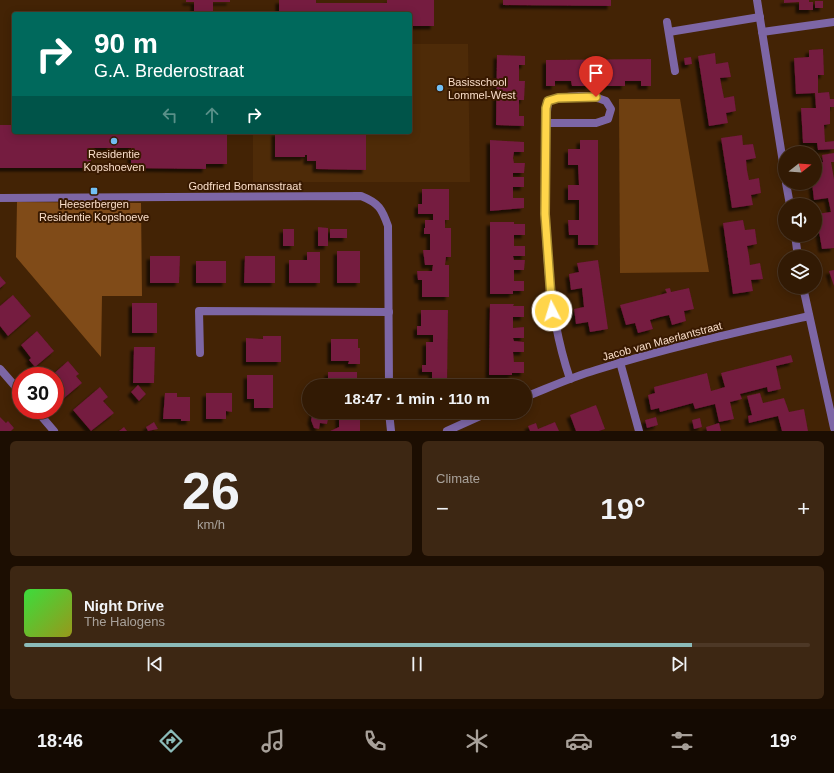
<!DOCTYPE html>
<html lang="en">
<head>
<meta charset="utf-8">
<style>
  :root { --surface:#321a04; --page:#3d2713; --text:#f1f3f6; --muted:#a8a19a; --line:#4d3826; --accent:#8bbbb9 }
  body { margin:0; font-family:Helvetica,sans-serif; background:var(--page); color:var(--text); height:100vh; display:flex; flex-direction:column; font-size:15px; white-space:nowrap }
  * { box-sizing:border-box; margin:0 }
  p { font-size:13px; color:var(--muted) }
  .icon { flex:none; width:22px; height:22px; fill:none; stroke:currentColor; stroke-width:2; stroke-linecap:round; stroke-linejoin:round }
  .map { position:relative; height:431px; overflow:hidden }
  .sheet { display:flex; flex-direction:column; gap:10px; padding:10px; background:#1c0e02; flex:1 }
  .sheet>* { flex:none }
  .guide { position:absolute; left:12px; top:12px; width:400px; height:122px; border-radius:4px; box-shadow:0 2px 10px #0003,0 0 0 1px var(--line); background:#00695c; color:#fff; overflow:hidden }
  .needle { width:26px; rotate:73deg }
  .buttons { position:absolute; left:778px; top:146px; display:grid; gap:8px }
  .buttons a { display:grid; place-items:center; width:44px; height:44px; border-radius:50%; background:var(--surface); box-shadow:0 2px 10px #0003,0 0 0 1px var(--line); font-size:20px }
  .speed { position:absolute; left:12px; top:367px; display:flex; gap:8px; font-size:20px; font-weight:700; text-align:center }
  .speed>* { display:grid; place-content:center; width:52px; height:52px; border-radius:50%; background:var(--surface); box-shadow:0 2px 10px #0003,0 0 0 1px var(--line); line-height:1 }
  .speed .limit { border:6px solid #d22; background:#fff; color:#111 }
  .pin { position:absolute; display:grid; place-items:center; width:34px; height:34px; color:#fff; margin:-41px -17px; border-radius:50% 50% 50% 0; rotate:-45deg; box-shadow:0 0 4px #0007 }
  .pin .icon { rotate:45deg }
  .me { position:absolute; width:44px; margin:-22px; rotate:355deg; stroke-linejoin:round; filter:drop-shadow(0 0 3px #0008) }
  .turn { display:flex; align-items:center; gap:14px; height:84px; padding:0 16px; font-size:18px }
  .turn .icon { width:52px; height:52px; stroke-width:2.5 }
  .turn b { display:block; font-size:28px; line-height:34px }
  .lanes { display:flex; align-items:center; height:38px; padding:0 16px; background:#0003; justify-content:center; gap:20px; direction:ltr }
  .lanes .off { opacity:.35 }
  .big { font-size:30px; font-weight:700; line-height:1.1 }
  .sheet .card { flex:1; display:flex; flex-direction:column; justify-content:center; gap:6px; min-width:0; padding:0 14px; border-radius:6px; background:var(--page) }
  .sheet .dial { align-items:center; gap:0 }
  .dial b { font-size:52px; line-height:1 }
  .song { display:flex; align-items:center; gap:12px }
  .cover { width:48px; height:48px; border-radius:6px; background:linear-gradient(135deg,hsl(120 70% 55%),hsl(60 70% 35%)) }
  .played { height:4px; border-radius:2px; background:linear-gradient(90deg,var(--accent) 85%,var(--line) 85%) }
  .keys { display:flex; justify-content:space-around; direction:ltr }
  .heat { display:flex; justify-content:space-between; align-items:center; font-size:22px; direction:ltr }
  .sheet .tiles { flex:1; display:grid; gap:10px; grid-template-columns:1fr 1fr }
  .card:last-child { grid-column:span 2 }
  .trip { position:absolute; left:302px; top:379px; width:230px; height:40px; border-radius:20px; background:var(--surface); box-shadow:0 2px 10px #0003,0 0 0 1px var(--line); font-weight:700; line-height:40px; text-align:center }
  .dock { display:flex; height:64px; justify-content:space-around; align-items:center; background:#140a02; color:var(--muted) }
  .dock .icon { width:28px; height:28px }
  .dock .active { color:var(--accent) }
  .dock b { font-size:18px; color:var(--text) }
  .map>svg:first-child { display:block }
  .built { fill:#4e2b08 }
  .green { fill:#6f4011 }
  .forest { fill:#804b18 }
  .building { fill:#741a40; filter:url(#shadow) }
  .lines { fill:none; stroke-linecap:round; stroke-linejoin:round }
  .street { stroke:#7d66a5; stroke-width:8 }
  .route-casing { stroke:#a68a30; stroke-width:10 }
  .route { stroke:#ffd54a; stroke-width:7 }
  .poi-dot { fill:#73c1f5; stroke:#381900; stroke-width:1.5 }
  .labels { text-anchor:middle; stroke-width:4; stroke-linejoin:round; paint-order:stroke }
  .poi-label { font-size:11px; fill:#fadec9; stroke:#381900 }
  .street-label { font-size:11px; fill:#fadec9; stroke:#381900 }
</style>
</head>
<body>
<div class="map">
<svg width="834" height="431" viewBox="0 0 834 431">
  <defs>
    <filter id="shadow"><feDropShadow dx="-3.5" dy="3.5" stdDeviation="1" flood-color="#0009"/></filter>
  </defs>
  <rect width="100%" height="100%" fill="#432305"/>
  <!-- built -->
  <path class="built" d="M410,44H468L470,182H253V132H410Z"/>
  <!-- green -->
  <path class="green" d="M619,99H680L709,272L620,273Z"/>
  <!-- forest -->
  <path class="forest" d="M17,202L141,203L142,296H102L101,357L16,257Z"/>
  <!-- building -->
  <g class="building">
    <path d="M186,0H230V2H213V14H194V2H186Z"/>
    <path d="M279,0H316V3H387V0H434V26H410V14H279Z"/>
    <path d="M503,0H611V6L503,5Z"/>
    <path d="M784,0H809V2H813V10H799V2L784,3Z"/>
    <rect x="815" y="1" width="8" height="7"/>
    <path d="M823,49L824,75H818V93L829,92L830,99H834V107H830V124L824,125L825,142L834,141V149L818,150L817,143H803L801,108H816L815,93L796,94L794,58L809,57V50Z"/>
    <path d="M715,53L716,64L728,62L731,77L720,78L724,98L734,96L736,111L726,113L728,123L709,126L698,56Z"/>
    <path d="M497,55L525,56V65H519V81H525L524,100H519V116H524V126L496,125Z"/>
    <path d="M691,57L692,64L685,65L684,58Z"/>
    <path d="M651,59V86H641V81H625V86H606V81L598,80L590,81V86H572L571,81H555V86H546V60Z"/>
    <path d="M0,125H14V132H91V134H98L99,132H126V134H131V132H227V164H206V169L131,168V148H91V168H0Z"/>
    <path d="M275,132L366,133V170L316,169V161H307V155H305V157H275Z"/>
    <path d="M742,135L743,145L753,144L756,158L746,160L747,170L749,180L759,178L761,193L751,195L753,205L732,208L721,138Z"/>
    <path d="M490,140L524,142V152H514L513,158L514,163H525L524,173H513V177H524V187H513V198H524V208L490,211Z"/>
    <path d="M580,140H598V245H578V235H569L568,220H579V200H568V185H579L578,165H568V149H580Z"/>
    <path d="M834,153V162H831L834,179V248L822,249L816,214L831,212L828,198L814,200L812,183H815V164L823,162L822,155Z"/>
    <path d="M422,189H449V220H445V228H451V257H446L445,265H449V297H422V280H418L417,271H432L433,265H425L423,250H430V234H424V228H425V220H433V214H418V204H422Z"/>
    <path d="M743,220L745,230L755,229L757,244L747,246L749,256L750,265L760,263L763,279L751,280L753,291L733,294L723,223Z"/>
    <path d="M490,222H514V224H525V235H514V246H525V256H513L514,260H525L524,270H514V281H524V291H513V294H490Z"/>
    <path d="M318,227L328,228V246H318Z"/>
    <rect x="283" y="229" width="11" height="17"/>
    <rect x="330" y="229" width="17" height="9"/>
    <rect x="337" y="251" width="23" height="32"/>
    <path d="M307,252H320V283H289V260H307Z"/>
    <path d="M150,256H180L179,283H150Z"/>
    <path d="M245,256H275V283H244Z"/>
    <path d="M598,260L608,329L590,332L588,322L576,324L574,309L584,307L582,288L571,290L569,274L579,272L577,263Z"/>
    <rect x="196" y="261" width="30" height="22"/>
    <path d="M834,270V286L829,271Z"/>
    <path d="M0,276L6,283L0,288Z"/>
    <path d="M670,288L671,292L689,288L694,309L684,311L686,321L672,325L669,315L660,317L650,320L653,329L638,333L635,323L626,325L620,305L667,293L665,289Z"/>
    <path d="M13,295L31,316L8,336L0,326V306Z"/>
    <rect x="132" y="303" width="25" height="30"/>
    <path d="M490,304H514L513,306H524V317H513V328L524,327V338H513L514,341L524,342V352H513L514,362H524V373H512V375H489Z"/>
    <path d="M421,310H448L447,386H417V378H432V372H422V365H426V342H433V335H417V326H421Z"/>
    <path d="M37,331L54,351L35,367L29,360L31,358L21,345Z"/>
    <path d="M263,336H281V362H246V338L263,339Z"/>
    <path d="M331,339H358V348H360V364H348L349,361H331Z"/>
    <path d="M134,347H155L154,383H133Z"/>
    <path d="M791,355L793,362L776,366L781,389L768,392L767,387L740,394L742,399L730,402L734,419L719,422L715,404L695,409L693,403L660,412L659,408L651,410L648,395L655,393L654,387L707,373L711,391L725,387L721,373Z"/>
    <path d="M68,361L79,374L76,376L82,383L63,399L55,390V376H51Z"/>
    <rect x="328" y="372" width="29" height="14"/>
    <path d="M247,375H273V408H254V399H247Z"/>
    <path d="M138,385L146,394L139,401L131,392Z"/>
    <path d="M100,387L108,397L103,401L114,413L91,431L73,410Z"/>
    <path d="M165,393H177V397H190V421H181V419H163Z"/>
    <path d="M206,393H232V412L226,411V419H206Z"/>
    <path d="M760,393L763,403L784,398L789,412L804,409L808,431H782L778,416L749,423L748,416L752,415L747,396Z"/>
    <path d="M596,405L605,429L599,431H576L570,415Z"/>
    <path d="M313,412L329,414L327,424L320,423L319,429L314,428L311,420Z"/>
    <path d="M339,415H360V431H330L339,427Z"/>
    <path d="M0,417L6,423L8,421L14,428L11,431H0Z"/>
    <path d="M656,417L658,425L647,428L645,420Z"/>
    <path d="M700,418L702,427L694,429L692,420Z"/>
    <path d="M154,422L158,429L148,431L146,427Z"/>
    <path d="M555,422L559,431H530L528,426L536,423L538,429Z"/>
    <path d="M719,423L721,431H707L706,427Z"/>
    <path d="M124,427L127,431H119Z"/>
  </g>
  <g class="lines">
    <!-- street -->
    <g class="street">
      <path d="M757,0L785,175"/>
      <path d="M667,22L675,71"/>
      <path d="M669,32L760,17"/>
      <path d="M762,32L834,22"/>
      <path d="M546,123L548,101C565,95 589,94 606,101L611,109L608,119L596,123H546C545,209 542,297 570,379"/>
      <path d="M786,183L790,205"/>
      <path d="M0,198L361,196C379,203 382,209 388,226L389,386"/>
      <path d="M795,235L798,257"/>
      <path d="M803,287L834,428"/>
      <path d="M200,353L199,311L389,312"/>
      <path d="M620,362L639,431"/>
      <path d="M0,369L21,393"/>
      <path d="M525,397C548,388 572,377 596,370C666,348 738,332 809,316"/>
      <path d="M36,410L54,431"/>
      <path d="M389,412L391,431"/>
      <path d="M447,431L489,412"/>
    </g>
  </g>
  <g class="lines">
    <defs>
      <path id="route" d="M552,311L545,214L546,108L548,101L558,98L596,97"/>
    </defs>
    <!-- route casing -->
    <use href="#route" class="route-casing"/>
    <!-- route -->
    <use href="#route" class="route"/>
  </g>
  <!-- markers -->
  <g class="poi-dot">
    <circle cx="440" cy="88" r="4"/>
    <circle cx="114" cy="141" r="4"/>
    <rect x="90" y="187" width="8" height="8" rx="2"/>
  </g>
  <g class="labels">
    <!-- poi labels -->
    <g class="poi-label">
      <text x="448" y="86" text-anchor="start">Basisschool<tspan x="448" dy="13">Lommel-West</tspan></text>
      <text x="114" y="158">Residentie<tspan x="114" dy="13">Kopshoeven</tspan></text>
      <text x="94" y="208">Heeserbergen<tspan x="94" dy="13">Residentie Kopshoeve</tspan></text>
    </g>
    <!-- street labels -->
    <g class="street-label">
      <text x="245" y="190">Godfried Bomansstraat</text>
      <text transform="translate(662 341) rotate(-15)" y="4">Jacob van Maerlantstraat</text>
    </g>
  </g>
</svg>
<div class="buttons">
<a><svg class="needle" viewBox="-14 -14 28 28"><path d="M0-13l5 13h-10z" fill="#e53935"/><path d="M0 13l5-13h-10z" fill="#a8a19a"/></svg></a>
<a><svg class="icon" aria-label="sound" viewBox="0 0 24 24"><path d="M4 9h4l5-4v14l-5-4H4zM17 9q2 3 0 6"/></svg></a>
<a><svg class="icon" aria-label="layers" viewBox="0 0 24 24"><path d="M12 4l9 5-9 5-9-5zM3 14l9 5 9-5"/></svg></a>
</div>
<div class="speed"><div class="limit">30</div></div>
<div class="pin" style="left:596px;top:97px;background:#d93025"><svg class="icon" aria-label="arrive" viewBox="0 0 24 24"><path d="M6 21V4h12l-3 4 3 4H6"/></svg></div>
<svg class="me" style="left:552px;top:311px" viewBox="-20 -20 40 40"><circle r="17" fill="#ffd54a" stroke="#fff" stroke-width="3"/><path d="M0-11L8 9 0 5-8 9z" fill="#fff"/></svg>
<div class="trip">18:47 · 1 min · 110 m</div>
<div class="guide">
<div class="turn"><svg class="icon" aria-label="right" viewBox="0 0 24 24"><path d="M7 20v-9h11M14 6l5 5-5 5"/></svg><div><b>90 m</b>G.A. Brederostraat</div></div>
<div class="lanes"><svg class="icon off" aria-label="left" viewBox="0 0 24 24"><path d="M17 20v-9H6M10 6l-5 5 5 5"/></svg><svg class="icon off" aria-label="ahead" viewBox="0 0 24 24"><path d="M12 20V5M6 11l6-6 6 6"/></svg><svg class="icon" aria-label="right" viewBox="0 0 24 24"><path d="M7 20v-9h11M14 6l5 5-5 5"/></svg></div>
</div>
</div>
<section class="sheet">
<div class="tiles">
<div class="card dial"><b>26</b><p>km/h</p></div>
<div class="card"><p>Climate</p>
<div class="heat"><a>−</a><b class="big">19°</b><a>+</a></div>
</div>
<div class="card">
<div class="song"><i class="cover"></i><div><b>Night Drive</b><p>The Halogens</p></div></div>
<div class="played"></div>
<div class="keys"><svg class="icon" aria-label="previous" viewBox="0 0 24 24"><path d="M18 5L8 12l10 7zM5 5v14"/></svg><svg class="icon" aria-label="pause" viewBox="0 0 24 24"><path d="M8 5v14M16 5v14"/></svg><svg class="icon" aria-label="next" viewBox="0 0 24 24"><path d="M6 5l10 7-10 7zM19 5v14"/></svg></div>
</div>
</div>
</section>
<nav class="dock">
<b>18:46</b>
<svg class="icon active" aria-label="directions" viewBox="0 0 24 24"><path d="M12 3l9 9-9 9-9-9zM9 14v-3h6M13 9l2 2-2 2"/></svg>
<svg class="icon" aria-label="music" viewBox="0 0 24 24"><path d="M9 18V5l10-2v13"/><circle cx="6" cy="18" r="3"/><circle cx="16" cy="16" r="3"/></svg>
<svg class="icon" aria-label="phone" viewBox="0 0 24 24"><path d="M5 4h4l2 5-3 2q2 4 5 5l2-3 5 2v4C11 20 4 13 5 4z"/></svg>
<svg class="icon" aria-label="climate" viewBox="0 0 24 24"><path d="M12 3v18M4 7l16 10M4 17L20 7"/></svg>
<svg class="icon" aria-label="car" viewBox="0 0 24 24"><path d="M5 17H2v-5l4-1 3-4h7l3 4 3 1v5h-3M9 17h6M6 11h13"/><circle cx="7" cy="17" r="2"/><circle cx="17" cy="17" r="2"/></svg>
<svg class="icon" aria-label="filters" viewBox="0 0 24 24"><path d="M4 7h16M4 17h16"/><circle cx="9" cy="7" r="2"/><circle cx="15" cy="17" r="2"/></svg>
<b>19°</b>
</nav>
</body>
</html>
